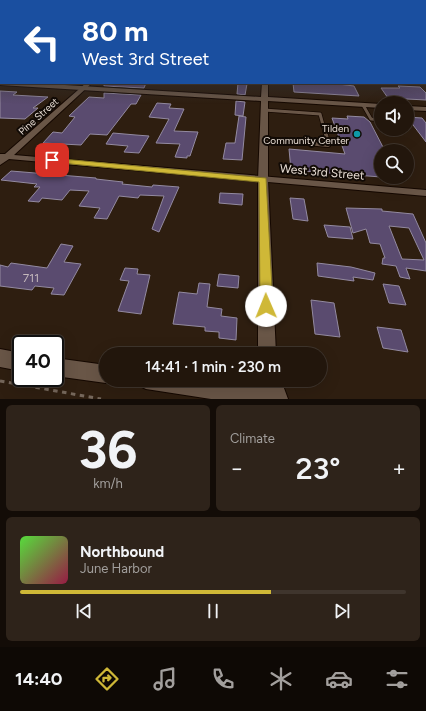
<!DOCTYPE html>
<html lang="en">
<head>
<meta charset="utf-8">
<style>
  :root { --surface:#22160c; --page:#2e231a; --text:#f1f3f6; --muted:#a29f9d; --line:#3f352d; --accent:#cfb837 }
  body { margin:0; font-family:Figtree,sans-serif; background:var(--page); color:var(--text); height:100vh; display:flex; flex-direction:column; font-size:15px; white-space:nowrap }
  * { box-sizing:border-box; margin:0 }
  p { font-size:13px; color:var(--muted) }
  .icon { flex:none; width:22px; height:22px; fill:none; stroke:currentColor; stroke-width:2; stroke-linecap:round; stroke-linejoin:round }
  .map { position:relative; height:399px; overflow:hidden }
  .panel { display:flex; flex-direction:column; gap:6px; padding:6px; background:#130c07; flex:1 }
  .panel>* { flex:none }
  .hud { position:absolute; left:0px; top:0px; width:426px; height:84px; box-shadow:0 4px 16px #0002,0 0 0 1px var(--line); background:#1a4fa0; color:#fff; overflow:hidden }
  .buttons { position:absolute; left:374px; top:96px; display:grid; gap:8px }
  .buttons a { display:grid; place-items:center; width:40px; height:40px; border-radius:50%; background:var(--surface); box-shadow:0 4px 16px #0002,0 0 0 1px var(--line); font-size:20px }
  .speed { position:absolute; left:12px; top:335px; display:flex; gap:8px; font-size:20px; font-weight:700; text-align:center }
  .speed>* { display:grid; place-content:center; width:52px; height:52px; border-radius:50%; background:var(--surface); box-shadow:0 4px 16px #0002,0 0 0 1px var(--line); line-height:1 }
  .speed .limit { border:2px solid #111; border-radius:6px; background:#fff; color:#111 }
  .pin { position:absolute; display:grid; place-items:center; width:34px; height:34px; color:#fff; margin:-17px; border-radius:8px; box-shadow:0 2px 6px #0006 }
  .me { position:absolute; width:44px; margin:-22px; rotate:359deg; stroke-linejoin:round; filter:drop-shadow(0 0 3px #0008) }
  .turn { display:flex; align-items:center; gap:14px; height:84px; padding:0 16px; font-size:18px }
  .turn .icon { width:52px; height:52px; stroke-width:2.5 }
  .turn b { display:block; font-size:28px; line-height:34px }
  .big { font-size:30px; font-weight:600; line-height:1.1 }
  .panel .widget { flex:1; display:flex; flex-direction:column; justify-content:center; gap:6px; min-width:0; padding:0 14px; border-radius:6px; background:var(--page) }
  .panel .dial { align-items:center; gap:0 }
  .dial b { font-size:52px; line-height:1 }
  .song { display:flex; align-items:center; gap:12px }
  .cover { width:48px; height:48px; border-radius:6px; background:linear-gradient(135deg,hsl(110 70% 55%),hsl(340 70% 35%)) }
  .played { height:4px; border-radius:2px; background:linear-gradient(90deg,var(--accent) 65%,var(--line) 65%) }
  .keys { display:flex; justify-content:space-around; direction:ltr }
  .heat { display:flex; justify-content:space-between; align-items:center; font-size:22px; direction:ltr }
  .panel .tiles { flex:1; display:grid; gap:6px; grid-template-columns:1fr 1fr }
  .widget:last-child { grid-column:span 2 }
  .trip { position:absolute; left:99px; top:347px; width:228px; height:40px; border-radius:20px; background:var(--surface); box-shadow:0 4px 16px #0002,0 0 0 1px var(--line); font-weight:600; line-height:40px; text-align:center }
  .tabs { display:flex; height:64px; justify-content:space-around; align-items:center; background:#0e0905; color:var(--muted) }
  .tabs .icon { width:28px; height:28px }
  .tabs .selected { color:var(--accent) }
  .tabs b { font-size:18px; color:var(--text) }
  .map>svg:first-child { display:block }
  .building { fill:#5a4b6f; stroke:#938aa0; fill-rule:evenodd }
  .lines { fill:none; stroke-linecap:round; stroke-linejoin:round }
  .service-far1-casing { stroke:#150800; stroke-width:4.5 }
  .service-casing { stroke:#150800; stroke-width:6 }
  .minor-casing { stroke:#150800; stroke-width:2 }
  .tertiary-casing { stroke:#150800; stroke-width:2 }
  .path { stroke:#75675b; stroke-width:3; stroke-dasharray:4.5 4.5; stroke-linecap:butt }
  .service-far1 { stroke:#695647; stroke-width:3 }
  .service { stroke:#695647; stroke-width:4 }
  .minor { fill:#695647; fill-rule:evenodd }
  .tertiary { fill:#695647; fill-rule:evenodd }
  .route { fill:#cfb837; stroke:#877824 }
  .culture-dot { fill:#0f9aa8; stroke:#110a05; stroke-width:1.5 }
  .labels { text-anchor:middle; stroke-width:4; stroke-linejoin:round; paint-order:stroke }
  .far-street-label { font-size:10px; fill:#e9ded5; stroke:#110a05 }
  .far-poi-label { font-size:10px; fill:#e9ded5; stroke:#110a05; text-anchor:end }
  .street-label { font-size:12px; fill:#e9ded5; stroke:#110a05 }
  .near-number-label { font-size:12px; fill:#c5b9bc }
</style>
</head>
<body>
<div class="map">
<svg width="426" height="399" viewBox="0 0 426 399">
  <rect width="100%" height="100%" fill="#2e1e10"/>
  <!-- building -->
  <g class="building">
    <path d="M104,83H146L144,88L104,86Z"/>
    <path d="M238,83L247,84L245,95L237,94Z"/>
    <path d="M293,83H330L354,86L359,96L294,92Z"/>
    <path d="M398,86L420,87L426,93V100L388,98L381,88H400Z"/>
    <path d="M0,91L17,92L13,95L48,97L33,108H38L25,119L0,118Z"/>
    <path d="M104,93L141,95L136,104H131L107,135L90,134L81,145L43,143L53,132L62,133L75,117L69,116L89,97L104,98Z"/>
    <path d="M236,101L245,102L243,116L235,115Z"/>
    <path d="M157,103L171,104L169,108L184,109L174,131L198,132L190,156H187V158L175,157L180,144L156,143L169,119L149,117Z"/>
    <path d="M239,116L246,117L242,160L223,159L226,143H235Z"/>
    <path d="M347,116L364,117L370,122L385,151H381V177L291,170L289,149L345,154L332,118L348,119Z"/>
    <path d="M407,117L422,118L426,123V142Z"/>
    <path d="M113,133L136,135L149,136L139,153L124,152L128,146L106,144Z"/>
    <path d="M11,171L96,178V179L123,182L122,184L152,187L153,185L179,187L159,232L152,229L164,196L140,195L138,198L119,196L107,219L94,218L100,208L79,206L89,191L70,190L62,200L42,198L39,202L28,201L40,187H34L37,184L1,180Z"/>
    <path d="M220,193L243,194L242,205L219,203Z"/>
    <path d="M290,198L304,199L308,221L293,219Z"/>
    <path d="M346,208L382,209V211L413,214L426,243V271L406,268L410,279L400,277L396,266L382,264L383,258H385L380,244L370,243L366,229L353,233ZM389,226L409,228L424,260L402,259Z"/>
    <path d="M324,225L350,227L353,239L328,237Z"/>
    <path d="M61,244L73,246L64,262L81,264L64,295L51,294L54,288L35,286L32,290L0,286V265L8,267L11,263L47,268Z"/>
    <path d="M317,263L351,267L375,273L373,280L353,277L354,281L318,276Z"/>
    <path d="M125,268L138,269L137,274L150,275L141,314L118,311L129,281L120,280Z"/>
    <path d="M219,274L239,276L238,288L217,286Z"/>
    <path d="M199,283L210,284L207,307L222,309L221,316L237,318L236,340L219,338V332L205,331V327L173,324L179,292L197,294Z"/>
    <path d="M383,284L399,286L406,305L389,303Z"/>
    <path d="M311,300L334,303L340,337L315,334Z"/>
    <path d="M377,327L401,330L408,352L383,348Z"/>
  </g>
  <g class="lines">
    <defs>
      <g id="service-far1">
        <path d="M363,105L371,119L381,120"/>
        <path d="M264,110L320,114L326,136"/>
      </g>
      <path id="service" d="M264,139L328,145L326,135"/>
      <g id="minor">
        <rect x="425" y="65" width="1" height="2"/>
        <rect x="425" y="74" width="1" height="3"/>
        <path d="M86,83H92L14,155L426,190V196L9,159L0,165V154H5Z"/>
      </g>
      <g id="tertiary">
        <path d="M0,81L1,83H32L261,97L262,83H268V97L381,104V108L268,101V180L276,354H258V180L261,101L0,85Z"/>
        <path d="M407,106L426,107V111L407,110Z"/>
        <path d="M0,349L21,353V371L0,367Z"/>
        <path d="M55,358L106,365V380H113L106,383L55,376Z"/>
        <path d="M137,380H209L266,388L263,380H281L288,399H211L146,389L140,386Z"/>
      </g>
    </defs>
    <!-- service-far1 casing -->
    <use href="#service-far1" class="service-far1-casing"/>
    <!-- service casing -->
    <use href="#service" class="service-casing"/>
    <!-- minor casing -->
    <use href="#minor" class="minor-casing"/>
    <!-- tertiary casing -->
    <use href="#tertiary" class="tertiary-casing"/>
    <!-- path -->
    <path class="path" d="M0,381L101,399"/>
    <!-- service-far1 -->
    <use href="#service-far1" class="service-far1"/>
    <!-- service -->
    <use href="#service" class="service"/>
    <!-- minor -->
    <use href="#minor" class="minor"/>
    <!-- tertiary -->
    <use href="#tertiary" class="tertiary"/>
  </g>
  <!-- sky -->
  <linearGradient id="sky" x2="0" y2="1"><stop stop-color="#191009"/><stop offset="0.46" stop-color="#464142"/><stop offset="1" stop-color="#464142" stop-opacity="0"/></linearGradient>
  <rect width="426" height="104" fill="url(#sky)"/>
  <!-- route -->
  <path class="route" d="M52,158L266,178L273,306L271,311L266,313L262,311L260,306L259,182L50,162V159Z"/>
  <!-- markers -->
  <circle class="culture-dot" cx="357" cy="134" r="4"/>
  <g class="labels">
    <!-- far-street labels -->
    <g class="far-street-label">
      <text transform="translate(38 116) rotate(-42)" y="4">Pine Street</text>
    </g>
    <!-- far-poi labels -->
    <g class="far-poi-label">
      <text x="349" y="132">Tilden<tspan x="349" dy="12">Community Center</tspan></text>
    </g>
    <!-- street labels -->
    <g class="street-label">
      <text transform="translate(322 172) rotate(5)" y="4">West 3rd Street</text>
    </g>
    <!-- near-number labels -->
    <g class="near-number-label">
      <text x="31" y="282">711</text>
    </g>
  </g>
</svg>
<div class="buttons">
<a><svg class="icon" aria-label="sound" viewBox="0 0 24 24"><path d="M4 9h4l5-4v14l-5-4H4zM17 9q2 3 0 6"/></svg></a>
<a><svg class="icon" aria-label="search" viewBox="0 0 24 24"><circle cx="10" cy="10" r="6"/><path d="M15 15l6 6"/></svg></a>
</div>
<div class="speed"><div class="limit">40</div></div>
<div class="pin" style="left:52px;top:160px;background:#d93025"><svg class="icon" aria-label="arrive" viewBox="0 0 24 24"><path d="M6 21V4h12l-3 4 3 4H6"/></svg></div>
<svg class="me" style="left:266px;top:306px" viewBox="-20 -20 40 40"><circle r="19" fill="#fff"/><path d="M0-13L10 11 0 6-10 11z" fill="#cfb837"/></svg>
<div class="trip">14:41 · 1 min · 230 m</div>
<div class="hud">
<div class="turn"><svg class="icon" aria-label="left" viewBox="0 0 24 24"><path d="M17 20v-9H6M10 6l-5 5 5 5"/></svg><div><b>80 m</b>West 3rd Street</div></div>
</div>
</div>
<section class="panel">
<div class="tiles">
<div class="widget dial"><b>36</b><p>km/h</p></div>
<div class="widget"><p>Climate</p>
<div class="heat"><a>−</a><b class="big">23°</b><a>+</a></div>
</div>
<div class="widget">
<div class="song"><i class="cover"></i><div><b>Northbound</b><p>June Harbor</p></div></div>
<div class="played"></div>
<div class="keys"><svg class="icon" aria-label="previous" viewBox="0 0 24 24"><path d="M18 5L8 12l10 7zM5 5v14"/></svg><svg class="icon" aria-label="pause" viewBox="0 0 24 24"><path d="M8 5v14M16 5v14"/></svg><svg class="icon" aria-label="next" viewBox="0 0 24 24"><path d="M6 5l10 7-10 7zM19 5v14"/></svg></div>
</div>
</div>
</section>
<nav class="tabs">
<b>14:40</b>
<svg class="icon selected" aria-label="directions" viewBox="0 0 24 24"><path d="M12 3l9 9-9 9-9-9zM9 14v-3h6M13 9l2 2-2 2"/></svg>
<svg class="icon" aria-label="music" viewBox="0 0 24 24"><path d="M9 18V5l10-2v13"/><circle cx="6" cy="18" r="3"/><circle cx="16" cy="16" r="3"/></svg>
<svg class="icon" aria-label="phone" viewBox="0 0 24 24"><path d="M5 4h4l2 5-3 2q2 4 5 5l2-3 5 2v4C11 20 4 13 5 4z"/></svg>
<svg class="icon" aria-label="climate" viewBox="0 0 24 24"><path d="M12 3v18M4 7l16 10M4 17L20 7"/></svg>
<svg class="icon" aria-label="car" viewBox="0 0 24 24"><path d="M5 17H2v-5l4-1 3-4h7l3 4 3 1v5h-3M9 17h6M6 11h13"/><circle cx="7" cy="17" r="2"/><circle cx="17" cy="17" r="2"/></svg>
<svg class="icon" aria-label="filters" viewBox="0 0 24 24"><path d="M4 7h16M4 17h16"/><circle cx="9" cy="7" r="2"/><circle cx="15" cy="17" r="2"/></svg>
</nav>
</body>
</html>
